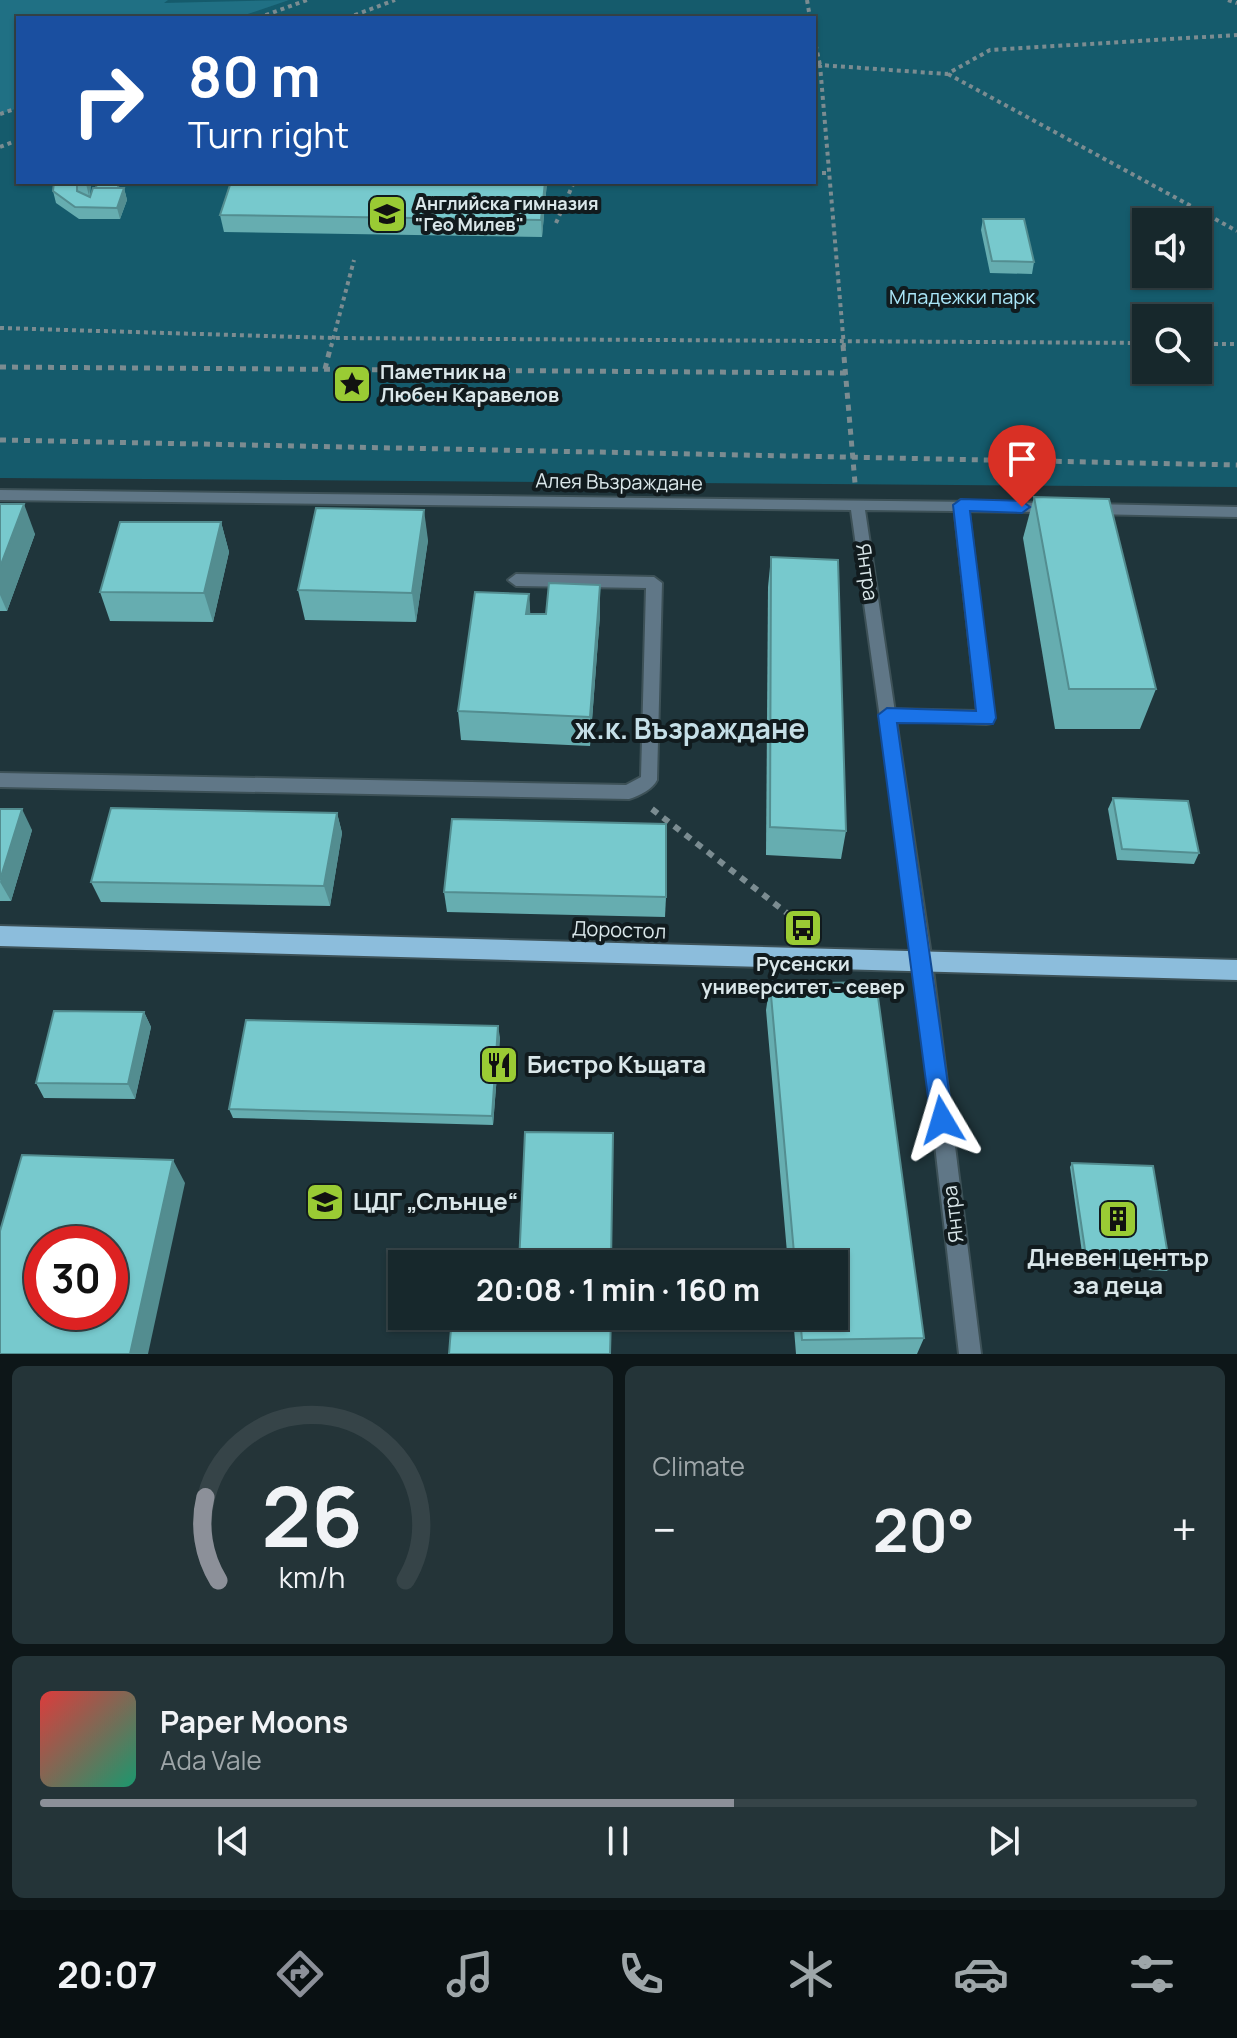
<!DOCTYPE html>
<html lang="en">
<head>
<meta charset="utf-8">
<style>
  :root { --surface:#17282c; --page:#243438; --text:#f1f3f6; --muted:#9ea6a9; --line:#364448; --accent:#8c9099 }
  body { margin:0; font-family:Manrope,sans-serif; background:var(--page); color:var(--text); height:100vh; display:flex; flex-direction:column; font-size:30px; white-space:nowrap }
  * { box-sizing:border-box; margin:0 }
  p { font-size:26px; color:var(--muted) }
  .icon { flex:none; width:44px; height:44px; fill:none; stroke:currentColor; stroke-width:2; stroke-linecap:round; stroke-linejoin:round }
  .map { position:relative; height:1354px; overflow:hidden }
  .sheet { display:flex; flex-direction:column; gap:12px; padding:12px; background:#0d1618; flex:1 }
  .sheet>* { flex:none }
  .hud { position:absolute; left:16px; top:16px; width:800px; height:168px; border-radius:0px; box-shadow:0 2px 6px #0004,0 0 0 2px var(--line); background:#1a4fa0; color:#fff; overflow:hidden }
  .tools { position:absolute; left:1132px; top:208px; display:grid; gap:16px }
  .tools a { display:grid; place-items:center; width:80px; height:80px; border-radius:0px; background:var(--surface); box-shadow:0 2px 6px #0004,0 0 0 2px var(--line); font-size:40px }
  .speed { position:absolute; left:24px; top:1226px; display:flex; gap:16px; font-size:40px; font-weight:700; text-align:center }
  .speed>* { display:grid; place-content:center; width:104px; height:104px; border-radius:50%; background:var(--surface); box-shadow:0 2px 6px #0004,0 0 0 2px var(--line); line-height:1 }
  .speed .limit { border:12px solid #d22; background:#fff; color:#111 }
  .pin { position:absolute; display:grid; place-items:center; width:68px; height:68px; color:#fff; margin:-82px -34px; border-radius:50% 50% 50% 0; rotate:-45deg; box-shadow:0 0 8px #0007 }
  .pin .icon { rotate:45deg }
  .me { position:absolute; width:88px; margin:-44px; rotate:353deg; stroke-linejoin:round; filter:drop-shadow(0 0 6px #0008) }
  .turn { display:flex; align-items:center; gap:28px; height:168px; padding:0 40px; font-size:36px }
  .turn .icon { width:104px; height:104px; stroke-width:2.5 }
  .turn b { display:block; font-size:56px; line-height:68px }
  .big { font-size:60px; font-weight:700; line-height:1.1 }
  .sheet .tile { flex:1; display:flex; flex-direction:column; justify-content:center; gap:12px; min-width:0; padding:0 28px; border-radius:12px; background:var(--page) }
  .sheet .dial { align-items:center; gap:0 }
  .dial svg { height:208px; overflow:visible; fill:none; stroke:var(--line); stroke-width:7; stroke-linecap:round; text-anchor:middle }
  .dial text { fill:var(--text); stroke:none }
  .song { display:flex; align-items:center; gap:24px }
  .cover { width:96px; height:96px; border-radius:12px; background:linear-gradient(135deg,hsl(0 70% 55%),hsl(160 70% 35%)) }
  .played { height:8px; border-radius:4px; background:linear-gradient(90deg,var(--accent) 60%,var(--line) 60%) }
  .keys { display:flex; justify-content:space-around; direction:ltr }
  .heat { display:flex; justify-content:space-between; align-items:center; font-size:44px; direction:ltr }
  .sheet .tiles { flex:1; display:grid; gap:12px; grid-template-columns:1fr 1fr }
  .tile:last-child { grid-column:span 2 }
  .trip { position:absolute; left:388px; top:1250px; width:460px; height:80px; border-radius:0px; background:var(--surface); box-shadow:0 2px 6px #0004,0 0 0 2px var(--line); font-weight:700; line-height:80px; text-align:center }
  .menu { display:flex; height:128px; justify-content:space-around; align-items:center; background:#091012; color:var(--muted) }
  .menu .icon { width:56px; height:56px }
  .menu .selected { color:var(--accent) }
  .menu b { font-size:36px; color:var(--text) }
  .map>svg:first-child { display:block }
  .green { fill:#155b6c; fill-rule:evenodd }
  .forest { fill:#207084 }
  .lines { fill:none; stroke-linecap:round; stroke-linejoin:round }
  .service-casing { stroke:#3d5157; stroke-width:4 }
  .minor-casing { stroke:#3d5157; stroke-width:4 }
  .primary-casing { stroke:#3d5157; stroke-width:4 }
  .path-far2 { stroke:#7b8c91; stroke-width:4; stroke-dasharray:4 4; stroke-linecap:butt }
  .path-far1 { stroke:#7b8c91; stroke-width:5; stroke-dasharray:6 6; stroke-linecap:butt }
  .path { stroke:#7b8c91; stroke-width:6; stroke-dasharray:7 7; stroke-linecap:butt }
  .service { fill:#607787; fill-rule:evenodd }
  .minor { fill:#607787; fill-rule:evenodd }
  .primary { fill:#8cbddc; fill-rule:evenodd }
  .wall { fill:#66adb0 }
  .shaded-wall { fill:#538d90 }
  .building { fill:#77c9cd; stroke:#538d90; stroke-width:2; fill-rule:evenodd }
  .route { fill:#1a73e8; stroke:#114b97; stroke-width:2 }
  .labels { text-anchor:middle; stroke-width:8; stroke-linejoin:round; paint-order:stroke }
  .far-poi-label { font-size:18px; font-weight:bold; fill:#dae7ea; stroke:#111b1e; text-anchor:start }
  .park-label { font-size:20px; fill:#aae6f8; stroke:#111b1e }
  .poi-label { font-size:20px; font-weight:bold; fill:#dae7ea; stroke:#111b1e; text-anchor:start }
  .street-label { font-size:20px; fill:#dae7ea; stroke:#111b1e }
  .near-poi-label { font-size:24px; font-weight:bold; fill:#dae7ea; stroke:#111b1e; text-anchor:start }
  .district-label { font-size:28px; font-weight:bold; fill:#c5dfe7; stroke:#111b1e }
</style>
</head>
<body>
<div class="map">
<svg width="1237" height="1354" viewBox="0 0 1237 1354">
  <rect width="100%" height="100%" fill="#1f353b"/>
  <!-- green -->
  <path class="green" d="M0,0H1237V487L0,478ZM18,18H814V182H18ZM1146,222H1198V274H1146ZM1146,318H1198V370H1146Z"/>
  <!-- forest -->
  <path class="forest" d="M0,0H168L164,3L289,0L236,18H18V108L0,114Z"/>
  <g class="lines">
    <defs>
      <g id="service">
        <path d="M961,500L968,505L994,718L992,723L986,724L881,720L879,715L881,710L887,709L977,711L954,505Z"/>
        <path d="M516,574L654,577L662,583L657,780C653,789 639,796 629,799L0,787V773L626,785L641,777L646,588L516,586L508,580Z"/>
      </g>
      <g id="minor">
        <path d="M0,490L1055,503L1057,507L1050,512L865,510L932,962L981,1354H959L914,962L851,510L0,500Z"/>
        <path d="M1090,504L1237,507V517L1090,514L1083,509Z"/>
      </g>
      <path id="primary" d="M0,926L1237,960V980L0,946Z"/>
    </defs>
    <!-- service casing -->
    <use href="#service" class="service-casing"/>
    <!-- minor casing -->
    <use href="#minor" class="minor-casing"/>
    <!-- primary casing -->
    <use href="#primary" class="primary-casing"/>
    <!-- path-far2 -->
    <g class="path-far2">
      <path d="M807,0L810,18"/>
      <path d="M1228,0L1237,3"/>
      <path d="M258,18L307,0"/>
      <path d="M347,18L395,0"/>
      <path d="M814,37L820,65H814"/>
      <path d="M948,74L1237,231"/>
      <path d="M0,114L18,108"/>
      <path d="M0,147L18,140"/>
      <path d="M814,173H827"/>
      <path d="M556,223L574,182"/>
      <path d="M0,328L333,338L1146,343"/>
      <path d="M1198,344H1237"/>
      <path d="M331,347L354,260"/>
      <path d="M844,347L820,65L947,74L990,50L1237,35"/>
    </g>
    <!-- path-far1 -->
    <g class="path-far1">
      <path d="M843,345L855,483"/>
      <path d="M0,367L847,373"/>
      <path d="M325,369L331,345"/>
      <path d="M0,440L1237,465"/>
    </g>
    <!-- path -->
    <path class="path" d="M652,809L809,930"/>
    <!-- service -->
    <use href="#service" class="service"/>
    <!-- minor -->
    <use href="#minor" class="minor"/>
    <!-- primary -->
    <use href="#primary" class="primary"/>
  </g>
  <!-- wall -->
  <g class="wall">
    <path d="M54,182H91L90,197L124,188L127,200L120,219H79L56,203L53,191Z"/>
    <path d="M547,182L542,237L224,232L220,215Z"/>
    <path d="M983,219L1034,262L1032,274L990,273L981,230Z"/>
    <path d="M1034,497L1156,689L1140,729H1055L1023,538Z"/>
    <path d="M0,504L35,534L7,611H0Z"/>
    <path d="M221,522L229,552L213,622L110,621L100,592Z"/>
    <path d="M428,540L416,622L305,620L298,590Z"/>
    <path d="M771,557L846,831L841,859L766,855L768,587Z"/>
    <path d="M600,585V615L590,746L461,740L458,711L529,594L530,614H546Z"/>
    <path d="M1113,798L1199,853L1194,864L1117,860L1108,809Z"/>
    <path d="M0,809L32,830L11,901H0Z"/>
    <path d="M337,813L342,833L330,906L101,902L91,882Z"/>
    <path d="M444,892L666,897L665,917L447,912Z"/>
    <path d="M770,984L924,1338L917,1354H796L793,1316H834V1264H788L766,1010Z"/>
    <path d="M144,1012L151,1027L135,1099L44,1098L36,1083Z"/>
    <path d="M500,1037L493,1125L233,1118L229,1109Z"/>
    <path d="M1072,1163L1170,1267L1167,1271L1084,1267L1070,1167Z"/>
  </g>
  <!-- shaded-wall -->
  <g class="shaded-wall">
    <path d="M86,182H91L89,196L86,184Z"/>
    <path d="M545,182H547L542,237L541,220Z"/>
    <path d="M124,188L127,200L120,219L117,208Z"/>
    <path d="M24,504L35,534L7,611L0,595V567Z"/>
    <path d="M424,510L428,540L416,622L412,593Z"/>
    <path d="M221,522L229,552L213,622L204,593Z"/>
    <path d="M600,585V615L590,746V717Z"/>
    <path d="M529,594L531,624L526,614Z"/>
    <path d="M22,809L32,830L11,901L0,882Z"/>
    <path d="M337,813L342,833L330,906L324,886Z"/>
    <path d="M144,1012L151,1027L135,1099L128,1084Z"/>
    <path d="M498,1026L500,1037L493,1125L492,1116Z"/>
    <path d="M173,1160L185,1183L148,1354H130Z"/>
  </g>
  <!-- building -->
  <g class="building">
    <path d="M54,182H86V184L77,185V191L90,197L93,188H124L117,208L75,207L53,191Z"/>
    <path d="M97,182H119L118,188H96Z"/>
    <path d="M231,182H545L541,220L220,215Z"/>
    <path d="M983,219H1024L1034,262L992,261Z"/>
    <path d="M1034,497L1109,499L1156,689H1069Z"/>
    <path d="M0,504H24L0,567Z"/>
    <path d="M316,508L424,510L412,593L298,590Z"/>
    <path d="M120,522H221L204,593L100,592Z"/>
    <path d="M771,557L838,560L846,831L770,827Z"/>
    <path d="M549,583L600,585L590,717L458,711L475,592L529,594L526,614H546Z"/>
    <path d="M1113,798L1188,801L1199,853L1122,849Z"/>
    <path d="M111,808L337,813L324,886L91,882Z"/>
    <path d="M0,809H22L0,880Z"/>
    <path d="M452,819L666,824V897L444,892Z"/>
    <path d="M876,982L924,1338L802,1340L800,1316H834V1264H795L770,984Z"/>
    <path d="M54,1011L144,1012L128,1084L36,1083Z"/>
    <path d="M246,1020L498,1026L492,1116L229,1109Z"/>
    <path d="M525,1132L613,1133L611,1264H519Z"/>
    <path d="M22,1155L173,1160L130,1354H0V1231ZM42,1244H110V1312H42Z"/>
    <path d="M1072,1163L1153,1166L1170,1267L1087,1263Z"/>
    <path d="M452,1316H611L610,1354H449Z"/>
  </g>
  <!-- route -->
  <path class="route" d="M961,499L1022,501L1030,507L1022,513L970,511L996,718L993,724L897,723L953,1120L950,1127L942,1130L934,1127L931,1120L878,715L887,708L976,711L953,505Z"/>
  <!-- icons -->
  <defs>
    <symbol id="school-square" viewBox="-11 -11 22 22"><rect x="-9" y="-9" width="18" height="18" rx="4" fill="#9acb34" stroke="#111b1e"/><path d="M0-5L7-2L0 1L-7-2ZM-4 1L0 2.5L4 1V4Q0 6-4 4Z" fill="#111"/></symbol>
    <symbol id="sight-square" viewBox="-11 -11 22 22"><rect x="-9" y="-9" width="18" height="18" rx="4" fill="#9acb34" stroke="#111b1e"/><path d="M0-6L1.8-2.2L6-1.7L2.9 1.2L3.7 5.4L0 3.3L-3.7 5.4L-2.9 1.2L-6-1.7L-1.8-2.2Z" fill="#111"/></symbol>
    <symbol id="bus-square" viewBox="-11 -11 22 22"><rect x="-9" y="-9" width="18" height="18" rx="4" fill="#9acb34" stroke="#111b1e"/><path d="M-5-6H5V4H4V6H2V4H-2V6H-4V4H-5ZM-3.5-4V0h7V-4ZM-3.5 1.2v1.5H-2V1.2ZM2 1.2v1.5H3.5V1.2Z" fill="#111"/></symbol>
    <symbol id="restaurant-square" viewBox="-11 -11 22 22"><rect x="-9" y="-9" width="18" height="18" rx="4" fill="#9acb34" stroke="#111b1e"/><path d="M-5-6h1v4h1v-4h1v4h1v-4h1v5L-1.5 .5V6h-2V.5L-5-1ZM5-6V6H3V1.5H1.5Q1.5-4 5-6Z" fill="#111"/></symbol>
    <symbol id="building-square" viewBox="-11 -11 22 22"><rect x="-9" y="-9" width="18" height="18" rx="4" fill="#9acb34" stroke="#111b1e"/><path d="M-4-6H4V6H1V3H-1V6H-4ZM-2.5-4.3h1.7v1.8h-1.7ZM.8-4.3h1.7v1.8H.8ZM-2.5-1h1.7V.8h-1.7ZM.8-1h1.7V.8H.8Z" fill="#111"/></symbol>
  </defs>
  <g fill-rule="evenodd">
    <use href="#school-square" x="365" y="192" width="44" height="44"/>
    <use href="#sight-square" x="330" y="362" width="44" height="44"/>
    <use href="#bus-square" x="781" y="906" width="44" height="44"/>
    <use href="#restaurant-square" x="477" y="1043" width="44" height="44"/>
    <use href="#school-square" x="303" y="1180" width="44" height="44"/>
    <use href="#building-square" x="1096" y="1197" width="44" height="44"/>
  </g>
  <g class="labels">
    <!-- far-poi labels -->
    <g class="far-poi-label">
      <text x="415" y="210">Aнглийска гимназия<tspan x="415" dy="21">"Гео Милев"</tspan></text>
    </g>
    <!-- park labels -->
    <g class="park-label">
      <text x="962" y="304">Младежки парк</text>
    </g>
    <!-- poi labels -->
    <g class="poi-label">
      <text x="380" y="379">Паметник на<tspan x="380" dy="23">Любен Каравелов</tspan></text>
      <text x="803" y="971" text-anchor="middle">Русенски<tspan x="803" dy="23">университет - север</tspan></text>
    </g>
    <!-- street labels -->
    <g class="street-label">
      <text transform="translate(619 482) rotate(1)" y="7">Алея Възраждане</text>
      <text transform="translate(867 572) rotate(82)" y="7">Янтра</text>
      <text transform="translate(619 930) rotate(2)" y="7">Доростол</text>
      <text transform="translate(953 1214) rotate(-97)" y="7">Янтра</text>
    </g>
    <!-- near-poi labels -->
    <g class="near-poi-label">
      <text x="527" y="1073">Бистро Къщата</text>
      <text x="353" y="1210">ЦДГ „Слънце“</text>
      <text x="1118" y="1266" text-anchor="middle">Дневен център<tspan x="1118" dy="28">за деца</tspan></text>
    </g>
    <!-- district labels -->
    <g class="district-label">
      <text x="690" y="739">ж.к. Възраждане</text>
    </g>
  </g>
</svg>
<div class="tools">
<a><svg class="icon" aria-label="sound" viewBox="0 0 24 24"><path d="M4 9h4l5-4v14l-5-4H4zM17 9q2 3 0 6"/></svg></a>
<a><svg class="icon" aria-label="search" viewBox="0 0 24 24"><circle cx="10" cy="10" r="6"/><path d="M15 15l6 6"/></svg></a>
</div>
<div class="speed"><div class="limit">30</div></div>
<div class="pin" style="left:1022px;top:507px;background:#d93025"><svg class="icon" aria-label="arrive" viewBox="0 0 24 24"><path d="M6 21V4h12l-3 4 3 4H6"/></svg></div>
<svg class="me" style="left:942px;top:1120px" viewBox="-20 -20 40 40"><path d="M0-17L14 15 0 8-14 15z" fill="#1a73e8" stroke="#fff" stroke-width="4"/></svg>
<div class="trip">20:08 · 1 min · 160 m</div>
<div class="hud">
<div class="turn"><svg class="icon" aria-label="right" viewBox="0 0 24 24"><path d="M7 20v-9h11M14 6l5 5-5 5"/></svg><div><b>80 m</b>Turn right</div></div>
</div>
</div>
<section class="sheet">
<div class="tiles">
<div class="tile dial"><svg viewBox="0 0 100 80">
<path d="M14 69A42 42 0 1 1 86 69"/>
<path d="M14 69A42 42 0 0 1 9 37" stroke="#8c9099"/>
<text x="50" y="56" font-size="32" font-weight="700">26</text>
<text x="50" y="72" font-size="11">km/h</text>
</svg></div>
<div class="tile"><p>Climate</p>
<div class="heat"><a>−</a><b class="big">20°</b><a>+</a></div>
</div>
<div class="tile">
<div class="song"><i class="cover"></i><div><b>Paper Moons</b><p>Ada Vale</p></div></div>
<div class="played"></div>
<div class="keys"><svg class="icon" aria-label="previous" viewBox="0 0 24 24"><path d="M18 5L8 12l10 7zM5 5v14"/></svg><svg class="icon" aria-label="pause" viewBox="0 0 24 24"><path d="M8 5v14M16 5v14"/></svg><svg class="icon" aria-label="next" viewBox="0 0 24 24"><path d="M6 5l10 7-10 7zM19 5v14"/></svg></div>
</div>
</div>
</section>
<nav class="menu">
<b>20:07</b>
<svg class="icon selected" aria-label="directions" viewBox="0 0 24 24"><path d="M12 3l9 9-9 9-9-9zM9 14v-3h6M13 9l2 2-2 2"/></svg>
<svg class="icon" aria-label="music" viewBox="0 0 24 24"><path d="M9 18V5l10-2v13"/><circle cx="6" cy="18" r="3"/><circle cx="16" cy="16" r="3"/></svg>
<svg class="icon" aria-label="phone" viewBox="0 0 24 24"><path d="M5 4h4l2 5-3 2q2 4 5 5l2-3 5 2v4C11 20 4 13 5 4z"/></svg>
<svg class="icon" aria-label="climate" viewBox="0 0 24 24"><path d="M12 3v18M4 7l16 10M4 17L20 7"/></svg>
<svg class="icon" aria-label="car" viewBox="0 0 24 24"><path d="M5 17H2v-5l4-1 3-4h7l3 4 3 1v5h-3M9 17h6M6 11h13"/><circle cx="7" cy="17" r="2"/><circle cx="17" cy="17" r="2"/></svg>
<svg class="icon" aria-label="filters" viewBox="0 0 24 24"><path d="M4 7h16M4 17h16"/><circle cx="9" cy="7" r="2"/><circle cx="15" cy="17" r="2"/></svg>
</nav>
</body>
</html>
